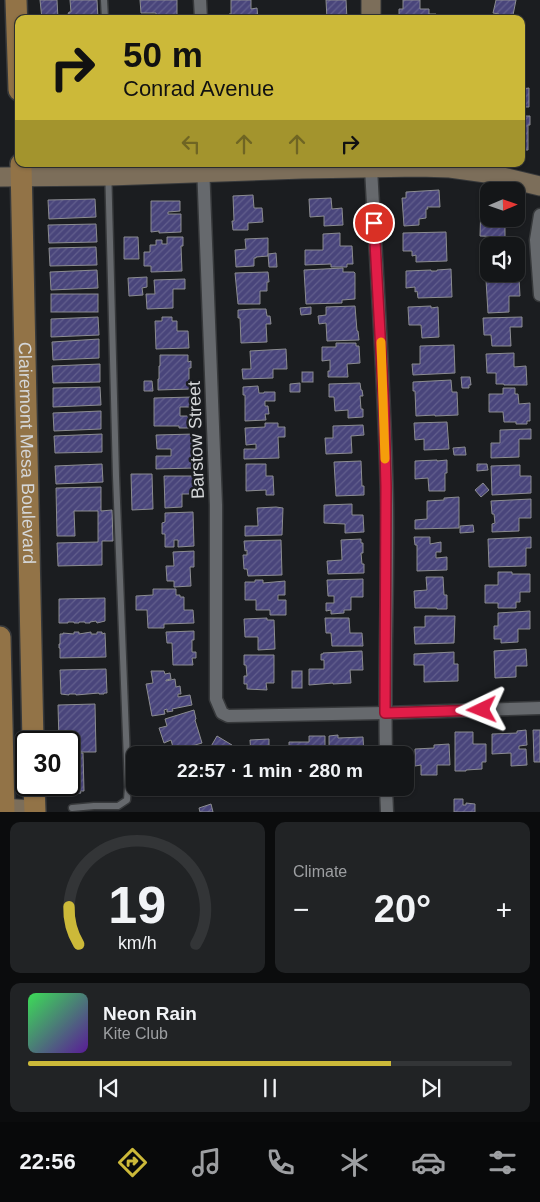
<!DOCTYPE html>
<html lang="en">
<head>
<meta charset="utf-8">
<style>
  :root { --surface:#141618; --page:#212325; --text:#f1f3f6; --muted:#9d9fa2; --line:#333537; --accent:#ccb939 }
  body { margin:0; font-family:Helvetica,sans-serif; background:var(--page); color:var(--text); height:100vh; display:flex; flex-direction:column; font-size:19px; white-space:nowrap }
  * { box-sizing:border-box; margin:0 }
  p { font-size:16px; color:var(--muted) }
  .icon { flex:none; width:28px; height:28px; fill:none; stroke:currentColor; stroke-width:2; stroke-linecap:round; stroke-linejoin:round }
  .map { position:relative; height:812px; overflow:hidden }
  .panel { display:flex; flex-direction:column; gap:10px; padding:10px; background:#0b0c0d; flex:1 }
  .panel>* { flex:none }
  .top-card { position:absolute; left:15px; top:15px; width:510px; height:152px; border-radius:10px; box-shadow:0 1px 4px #0004,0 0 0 1px var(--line); background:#ccb939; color:#111; overflow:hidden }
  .needle { width:32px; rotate:88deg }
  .controls { position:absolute; left:480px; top:182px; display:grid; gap:10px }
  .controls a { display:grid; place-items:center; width:45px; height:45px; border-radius:10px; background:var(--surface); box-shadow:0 1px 4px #0004,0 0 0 1px var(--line); font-size:25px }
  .speed { position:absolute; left:15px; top:731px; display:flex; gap:10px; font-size:25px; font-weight:700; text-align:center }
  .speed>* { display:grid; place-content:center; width:65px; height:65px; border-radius:50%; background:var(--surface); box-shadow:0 1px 4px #0004,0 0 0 1px var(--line); line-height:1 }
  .speed .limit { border:2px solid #111; border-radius:8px; background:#fff; color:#111 }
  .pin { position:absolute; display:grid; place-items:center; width:42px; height:42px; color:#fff; margin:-21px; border:2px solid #fff; border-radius:50%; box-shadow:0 1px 5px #0007 }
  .me { position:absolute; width:55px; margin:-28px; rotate:268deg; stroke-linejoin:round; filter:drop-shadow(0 0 4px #0008) }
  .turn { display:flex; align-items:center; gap:18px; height:105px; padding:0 25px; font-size:22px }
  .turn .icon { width:65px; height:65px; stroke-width:2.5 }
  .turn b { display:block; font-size:35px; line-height:42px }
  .lanes { display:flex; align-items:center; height:48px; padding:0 25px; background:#0003; justify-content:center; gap:25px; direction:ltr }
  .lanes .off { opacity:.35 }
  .big { font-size:38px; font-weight:700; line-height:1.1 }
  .panel .widget { flex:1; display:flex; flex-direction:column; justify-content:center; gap:8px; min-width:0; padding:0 18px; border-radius:10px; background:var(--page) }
  .panel .dial { align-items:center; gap:0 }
  .dial svg { height:130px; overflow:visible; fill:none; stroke:var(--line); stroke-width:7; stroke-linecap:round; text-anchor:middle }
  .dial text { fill:var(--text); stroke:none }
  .song { display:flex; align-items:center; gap:15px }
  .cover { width:60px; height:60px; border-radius:8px; background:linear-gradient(135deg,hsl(130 70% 55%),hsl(270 70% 35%)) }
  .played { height:5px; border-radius:2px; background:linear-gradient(90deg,var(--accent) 75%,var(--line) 75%) }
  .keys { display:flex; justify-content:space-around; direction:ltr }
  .heat { display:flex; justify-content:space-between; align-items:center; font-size:28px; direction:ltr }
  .panel .tiles { flex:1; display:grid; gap:10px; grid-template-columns:1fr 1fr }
  .widget:last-child { grid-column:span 2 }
  .trip { position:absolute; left:126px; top:746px; width:288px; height:50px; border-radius:10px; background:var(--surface); box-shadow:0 1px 4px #0004,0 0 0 1px var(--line); font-weight:700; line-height:50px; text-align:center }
  .tab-bar { display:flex; height:80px; justify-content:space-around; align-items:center; background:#08090a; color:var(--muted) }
  .tab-bar .icon { width:35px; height:35px }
  .tab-bar .selected { color:var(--accent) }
  .tab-bar b { font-size:22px; color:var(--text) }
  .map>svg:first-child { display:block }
  .building { fill:url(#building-hatch); stroke:#8b8c90 }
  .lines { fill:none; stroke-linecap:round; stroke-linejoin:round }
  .lane-casing { stroke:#37393b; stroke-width:9 }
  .street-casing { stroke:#37393b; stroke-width:15 }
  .secondary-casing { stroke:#37393b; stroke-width:21 }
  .primary-casing { stroke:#37393b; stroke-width:24 }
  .lane { stroke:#66696d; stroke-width:6 }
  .street { stroke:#66696d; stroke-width:12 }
  .secondary { stroke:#7c6e5a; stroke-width:19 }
  .primary { stroke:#927347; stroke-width:21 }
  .route-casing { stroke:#92132f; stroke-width:12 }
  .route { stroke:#e11d48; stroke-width:9 }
  .slow { stroke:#f59e0b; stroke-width:9 }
  .labels { text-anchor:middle; stroke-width:5; stroke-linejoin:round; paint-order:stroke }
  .street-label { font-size:18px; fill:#d4d6d8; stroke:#1b1d20 }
</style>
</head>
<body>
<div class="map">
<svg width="540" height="812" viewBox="0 0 540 812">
  <defs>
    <pattern id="building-hatch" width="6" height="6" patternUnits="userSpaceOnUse" patternTransform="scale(1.25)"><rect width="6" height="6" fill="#49457b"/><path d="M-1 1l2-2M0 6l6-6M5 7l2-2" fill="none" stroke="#625f8d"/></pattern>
  </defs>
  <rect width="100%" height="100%" fill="#1b1d20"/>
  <!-- building -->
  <g class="building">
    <path d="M40,0H57L58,19H42Z"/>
    <path d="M70,0H97L98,19H71L70,14H68L69,12H71Z"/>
    <path d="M140,0H177V19H157L156,13H141Z"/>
    <path d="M231,0H251V9L257,8L258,19H230L229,14H231Z"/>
    <path d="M326,0H346L347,19H327Z"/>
    <path d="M403,0H420V9H429V14H436V17L442,16V19H399V9H403Z"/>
    <path d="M496,0H516L513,15L515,16V19H498L499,14L493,13Z"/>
    <path d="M529,88V107H521V89Z"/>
    <path d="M521,116H530V125H528V150H521Z"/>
    <path d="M439,190L440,207H427L428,209H426V218L419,219V225L404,226L402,198H406V192Z"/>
    <path d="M253,195L254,208H262L263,222L248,223V230H233L232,221H234L233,196Z"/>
    <path d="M331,198L332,209L342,208L343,225L324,226V216L310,217L309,199Z"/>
    <path d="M95,199L96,217L49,219L48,200Z"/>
    <path d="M151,201H180V211L168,212V214H181V232L159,233V231L151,232Z"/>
    <path d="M488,201H489V219H505V237L480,236L481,203H488Z"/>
    <path d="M96,224L97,242L49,243L48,225Z"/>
    <path d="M446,232L447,261L416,262V255L412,256V251H403V233Z"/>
    <path d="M340,233V246H352L353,264H347V267H331V264L305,265V250H323V234Z"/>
    <path d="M124,237H138L139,259H124Z"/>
    <path d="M167,237H183V246H181L182,271L151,272V266H144V252H150V245H156V240H162V244H167Z"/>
    <path d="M268,238V256L256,257V258H254V266L236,267L235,250L246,249L245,239Z"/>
    <path d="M487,241H516V259V246H489V272H487Z"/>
    <path d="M96,247L97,265L50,266L49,248Z"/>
    <path d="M276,253L277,267H269L268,254Z"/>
    <path d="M343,268V272H354L355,273V299L342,300V303L306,304L304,270Z"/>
    <path d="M451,269L452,297L418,298L417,291L415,292V287L406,288V271L431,270V271H437V270Z"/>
    <path d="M97,270L98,288L51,290L50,272Z"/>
    <path d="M268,272L269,282H267V291H260V304H238L235,273Z"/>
    <path d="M147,277V287L142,288L143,295L129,296L128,278Z"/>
    <path d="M519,278L520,296H509V312L488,313L486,280Z"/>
    <path d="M185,279V289H173V308L147,309L146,294H155L154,280Z"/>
    <rect x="51" y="294" width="47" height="18"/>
    <path d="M355,306L357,331H358L359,340L327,341L326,323L319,324L318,316L326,315V307Z"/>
    <path d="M431,306V308L438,307L439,337L422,338L421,325H409L408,307Z"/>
    <path d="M311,307V314L301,315L300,308Z"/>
    <path d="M253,309H266L267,316H270L271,324H266L267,342L241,343L240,318H238V310Z"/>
    <path d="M98,317L99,335L51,337V319Z"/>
    <path d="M162,317H172V321H177V331H188L189,348L156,349L155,321H162Z"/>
    <path d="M522,317V327H510L511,346H492L491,335H484L483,318Z"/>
    <path d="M99,339V358L53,360L52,342Z"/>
    <path d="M336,343H356V346H359L360,363L347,364L348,377H328V371H330V360L322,361V347H336Z"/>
    <path d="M454,345L455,373L413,375L412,364H420V346Z"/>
    <path d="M286,349L287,369H273V378L243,379L242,369H251L250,351Z"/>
    <path d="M514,353V367L526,366L527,385H504V384H496V373H487L486,354Z"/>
    <path d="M160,355H188V362L191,361V368H189V380L191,381V389L158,390V379H159V366H160Z"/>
    <path d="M100,364V382L53,383L52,366Z"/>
    <rect x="302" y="372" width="11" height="10"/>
    <path d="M461,377H470L471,385H469V388H462Z"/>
    <path d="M451,380L452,392H457L458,415L435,416V415L416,416L415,391H413V382Z"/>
    <path d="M144,381H152L153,391H144Z"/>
    <path d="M300,383V392H290V384Z"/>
    <path d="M360,383L361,390H362L363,396H360L361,409H363V417L348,418V410L335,411L334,397H329V384Z"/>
    <path d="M258,386L259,393H264V392H275V401H265V406H268L269,414H265L266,420L245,421V395H243V387Z"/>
    <path d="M100,387L101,405L53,407V388Z"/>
    <path d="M503,388H515V394H518L519,404L530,403V421H527V424H516V422H504L503,412H489V394H503Z"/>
    <path d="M193,397V407H180V416H193V428H179V426H154V398Z"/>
    <path d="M101,411V429L54,431L53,413Z"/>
    <path d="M447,422L449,449L424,450V439L415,440L414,423Z"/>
    <path d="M265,423H278V427H285V437H278L279,458L244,459V449H256V444L246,445L245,428L265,427Z"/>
    <path d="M363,425L364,435L351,436L352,453L326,454L325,438H333V426Z"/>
    <path d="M531,429V439H519V457L491,458V443H500V430Z"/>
    <path d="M102,434V452L55,453L54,436Z"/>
    <path d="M194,434L195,468L156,469V456H171V449H157L156,435Z"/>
    <path d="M465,447L466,455H454L453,448Z"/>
    <path d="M437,460V461L447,460V473H445V491H429L428,478L415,479V461Z"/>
    <path d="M361,461L362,486H364V495L336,496L334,462Z"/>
    <path d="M102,464L103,482L56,484L55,466Z"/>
    <path d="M246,464H266V476H273L274,495H266V490L246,491Z"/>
    <path d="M477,464H487L488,470L477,471Z"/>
    <path d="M520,465V476H531V493L492,495L491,466Z"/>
    <path d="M131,474H152L153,509L132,510Z"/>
    <path d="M164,476H194V494H182V507L165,508Z"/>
    <path d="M483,483L489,490L481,497L475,490Z"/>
    <path d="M101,487V511L112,510L113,541H102V565L58,566L57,543L98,542V511H74L75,536H57L56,488Z"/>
    <path d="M459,497V528L415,529V520L427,519V501L444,500V498Z"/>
    <path d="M531,499V518H519V531L492,532V524L495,523L494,514H492L491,501Z"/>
    <path d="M352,504V515H363L364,532L345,533V524L324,523V505Z"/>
    <path d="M276,507L283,508L282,535L245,536V526H258L257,508Z"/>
    <path d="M193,512L194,546L178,547V540H174V547H165V534H162V523L165,522V513Z"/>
    <path d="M473,525L474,532L460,533V526Z"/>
    <path d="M414,537H430V544L441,542V552H436V558L447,557V570L417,571V545H415Z"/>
    <path d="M531,537V548H526V566L489,567L488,539Z"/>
    <path d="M361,539V543H363V553H361L362,564H364V573L328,574L327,561L342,560L341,540Z"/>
    <path d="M281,540L282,575L248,576L247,569H244L243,555H247V550L245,551L244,541Z"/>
    <path d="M194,551V567H190L191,586L174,587V581H167L166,566H174L173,552Z"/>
    <path d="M498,572H512V574H530V592H520V602H516V608H498V603H485V585H498Z"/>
    <path d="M426,577H443L444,595H447V609H437V608H415L414,591L427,590Z"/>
    <path d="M363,579V597H351V610H344V613L331,614V610L326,611V603H334V596H328L327,580Z"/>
    <path d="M255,580H263V583L285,581V595H278V600H286V615H270V610H256V600H245V582H255Z"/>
    <path d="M153,589H176V595H180V597H184V610H193L194,623L164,624V628H148L147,610H136V596L153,595Z"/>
    <path d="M105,598V621L97,623L96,621L90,622V623H85V622H79V623H74V622H68V623H59V599Z"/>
    <path d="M530,611V629H518V642L501,643V639H494V626H498V613Z"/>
    <path d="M425,616H455L454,643L415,644L414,627H425Z"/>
    <path d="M267,618V620H274L275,649L258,650V637H245L244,619Z"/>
    <path d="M325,618H349L350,633H362L363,646H332L331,633H326Z"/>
    <path d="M194,631V640H192V652H196V658H192L193,665H173L172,643H167L166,632Z"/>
    <path d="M74,632H79V634L91,632V634H97V632H102V634L105,633L106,657L60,658V648H59V644H60V634H63V633L74,634Z"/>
    <path d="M526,649L527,666H516V677L495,678L494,651Z"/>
    <path d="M362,651L363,670H350L351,683L333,684V683L309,685V669H324V660H321V654H323V653Z"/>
    <path d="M454,652V664H458V681L424,682V665H414V654Z"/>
    <path d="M244,655H274V683H266L267,690L247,689V684H244V676H247L246,665H244Z"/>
    <path d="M106,669L107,693H104V694H99V693L76,695V694H69V695L61,694L60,670Z"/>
    <path d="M151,671H164L165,674L170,673L171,679L166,680V681L175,679L176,687L180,686L181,694H178V697L190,695L192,705L172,709L173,711L167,712V709L164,710L165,714L152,716L146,684L153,683Z"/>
    <rect x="292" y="671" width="10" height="17"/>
    <path d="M95,704L96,752H80L79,745H70L71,748L69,751V742H59L58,705Z"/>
    <path d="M194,710L196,719L195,720L202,743L174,751L171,740L164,743L159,728L167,726L165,719Z"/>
    <path d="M526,730L527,745L519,746V749H526L527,765L511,766V753L492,754V734L517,733V731Z"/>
    <path d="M533,730H540V762H534Z"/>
    <path d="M455,732H473V744H486V762H482V769L466,770V771H455Z"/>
    <path d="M338,735V738L363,737L364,755H329V736Z"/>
    <path d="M217,736L232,745L226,754L227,755H206Z"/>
    <path d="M309,736H325V755H289V742H309Z"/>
    <path d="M269,739V752H282V755H251L250,740Z"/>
    <path d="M449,744L450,765H437V775H421V765L415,766V749L434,748V745Z"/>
    <path d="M69,753H83L84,791H80L81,793L73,794V791L64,790L61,788L62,785H69Z"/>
    <path d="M224,788H237L236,792L224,790Z"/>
    <path d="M454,799H463V805H466V803L475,804V812H454Z"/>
    <path d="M211,804L213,812H200L199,808Z"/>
  </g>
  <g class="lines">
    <defs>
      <g id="lane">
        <path d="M104,0L105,19"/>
        <path d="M72,808L94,806H118L127,800L128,787L116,476L108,164"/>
      </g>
      <g id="street">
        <path d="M200,0L201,19"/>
        <path d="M203,165L216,505V699L222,713L228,716L385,713L540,708"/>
        <path d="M371,168C377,280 385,392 387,505C388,588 384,672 386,755"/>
        <path d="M540,215L536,240L540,295"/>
        <path d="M386,788L387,812"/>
      </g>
      <g id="secondary">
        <path d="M371,0V19"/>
        <path d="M0,177L109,176L302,169L419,167L450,168L486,173L540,186"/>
        <path d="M0,808L35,810"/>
      </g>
      <g id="primary">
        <path d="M16,0L19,90"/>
        <path id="s1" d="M21,164L33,742"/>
        <path d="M0,637L4,812"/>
        <path d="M34,785L35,812"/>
      </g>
    </defs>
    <!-- lane casing -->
    <use href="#lane" class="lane-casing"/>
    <!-- street casing -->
    <use href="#street" class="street-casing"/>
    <!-- secondary casing -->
    <use href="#secondary" class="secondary-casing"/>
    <!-- primary casing -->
    <use href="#primary" class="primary-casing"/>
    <!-- lane -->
    <use href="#lane" class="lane"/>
    <!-- street -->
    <use href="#street" class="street"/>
    <!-- secondary -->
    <use href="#secondary" class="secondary"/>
    <!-- primary -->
    <use href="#primary" class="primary"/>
  </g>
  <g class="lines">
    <defs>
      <path id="route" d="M374,223L384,408L386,487L385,713L482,710"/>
    </defs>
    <!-- route casing -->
    <use href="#route" class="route-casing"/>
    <!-- route -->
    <use href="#route" class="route"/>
    <!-- slow -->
    <path class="slow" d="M381,342L385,459"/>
  </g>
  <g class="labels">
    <!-- street labels -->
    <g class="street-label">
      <text transform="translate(196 440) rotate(-92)" y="6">Barstow Street</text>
      <text dy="6" stroke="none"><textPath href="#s1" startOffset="289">Clairemont Mesa Boulevard</textPath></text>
    </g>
  </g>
</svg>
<div class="controls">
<a><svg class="needle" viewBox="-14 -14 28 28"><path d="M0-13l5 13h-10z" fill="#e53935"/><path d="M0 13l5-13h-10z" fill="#9d9fa2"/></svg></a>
<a><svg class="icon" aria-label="sound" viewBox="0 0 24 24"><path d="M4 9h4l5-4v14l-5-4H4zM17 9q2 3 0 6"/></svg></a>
</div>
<div class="speed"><div class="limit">30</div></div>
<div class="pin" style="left:374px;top:223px;background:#d93025"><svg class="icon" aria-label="arrive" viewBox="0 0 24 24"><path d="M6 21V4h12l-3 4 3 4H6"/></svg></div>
<svg class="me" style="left:482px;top:710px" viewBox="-20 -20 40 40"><path d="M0-17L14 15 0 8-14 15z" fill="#e11d48" stroke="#fff" stroke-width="4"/></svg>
<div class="trip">22:57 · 1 min · 280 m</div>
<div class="top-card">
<div class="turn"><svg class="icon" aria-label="right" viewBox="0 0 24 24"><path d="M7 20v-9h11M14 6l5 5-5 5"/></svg><div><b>50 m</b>Conrad Avenue</div></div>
<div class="lanes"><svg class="icon off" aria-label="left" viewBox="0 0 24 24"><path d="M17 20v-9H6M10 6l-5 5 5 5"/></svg><svg class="icon off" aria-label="ahead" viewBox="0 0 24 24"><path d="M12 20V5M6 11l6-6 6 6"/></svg><svg class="icon off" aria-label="ahead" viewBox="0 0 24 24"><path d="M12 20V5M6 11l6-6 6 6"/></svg><svg class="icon" aria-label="right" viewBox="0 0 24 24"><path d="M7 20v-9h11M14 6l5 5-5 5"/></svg></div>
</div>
</div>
<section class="panel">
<div class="tiles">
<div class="widget dial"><svg viewBox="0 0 100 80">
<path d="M14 69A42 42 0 1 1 86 69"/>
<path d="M14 69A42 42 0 0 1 8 46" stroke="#ccb939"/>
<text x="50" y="56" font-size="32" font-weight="700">19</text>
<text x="50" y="72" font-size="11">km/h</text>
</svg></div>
<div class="widget"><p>Climate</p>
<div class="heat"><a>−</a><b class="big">20°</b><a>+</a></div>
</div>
<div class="widget">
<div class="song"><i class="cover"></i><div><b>Neon Rain</b><p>Kite Club</p></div></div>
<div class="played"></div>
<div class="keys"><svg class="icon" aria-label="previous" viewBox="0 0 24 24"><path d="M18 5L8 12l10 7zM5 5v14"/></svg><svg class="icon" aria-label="pause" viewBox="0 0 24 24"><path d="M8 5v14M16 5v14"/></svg><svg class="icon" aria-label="next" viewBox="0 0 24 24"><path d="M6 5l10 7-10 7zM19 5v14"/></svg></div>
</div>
</div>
</section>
<nav class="tab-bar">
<b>22:56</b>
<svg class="icon selected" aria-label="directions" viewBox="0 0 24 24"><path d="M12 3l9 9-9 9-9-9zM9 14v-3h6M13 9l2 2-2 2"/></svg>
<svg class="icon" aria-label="music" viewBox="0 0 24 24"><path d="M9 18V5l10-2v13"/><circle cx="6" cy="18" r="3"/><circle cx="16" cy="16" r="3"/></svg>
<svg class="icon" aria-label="phone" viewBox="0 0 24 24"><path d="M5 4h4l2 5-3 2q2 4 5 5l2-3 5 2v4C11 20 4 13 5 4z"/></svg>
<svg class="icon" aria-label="climate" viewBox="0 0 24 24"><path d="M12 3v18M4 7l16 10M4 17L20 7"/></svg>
<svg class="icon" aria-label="car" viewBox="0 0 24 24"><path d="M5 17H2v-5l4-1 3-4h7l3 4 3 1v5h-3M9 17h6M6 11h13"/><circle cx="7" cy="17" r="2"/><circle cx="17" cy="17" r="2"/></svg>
<svg class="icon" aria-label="filters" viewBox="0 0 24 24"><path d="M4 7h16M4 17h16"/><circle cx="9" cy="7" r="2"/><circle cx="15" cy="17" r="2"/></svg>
</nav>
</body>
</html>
